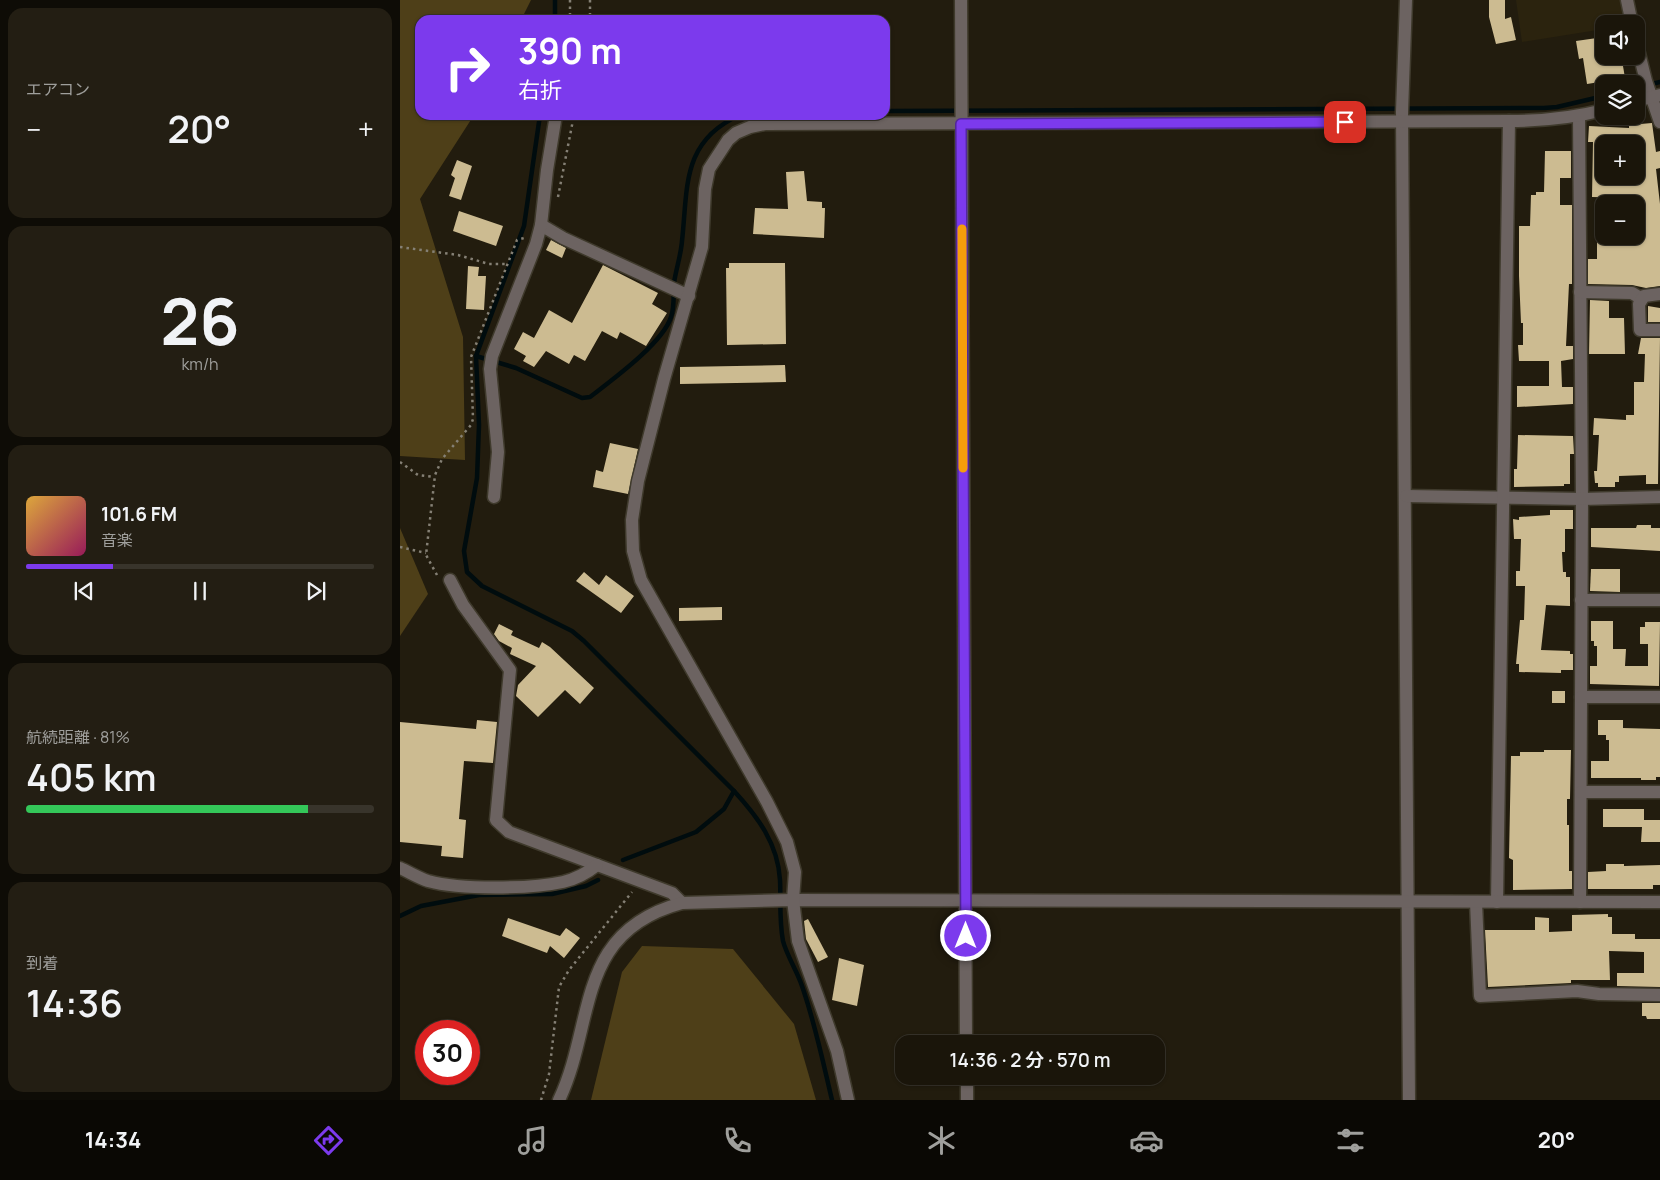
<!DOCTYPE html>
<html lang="ja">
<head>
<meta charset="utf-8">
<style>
  :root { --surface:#1a150a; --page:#231e13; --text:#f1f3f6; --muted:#9f9f9c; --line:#38342b; --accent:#7c3aed }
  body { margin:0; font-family:Manrope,"Noto Sans JP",sans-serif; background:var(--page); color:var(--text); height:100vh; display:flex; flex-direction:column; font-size:19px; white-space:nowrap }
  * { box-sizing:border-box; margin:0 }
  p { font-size:16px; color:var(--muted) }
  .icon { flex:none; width:28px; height:28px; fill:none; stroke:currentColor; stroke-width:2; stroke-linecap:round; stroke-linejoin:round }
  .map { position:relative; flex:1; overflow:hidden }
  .sheet { display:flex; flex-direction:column; gap:8px; padding:8px; background:#0e0c06; width:400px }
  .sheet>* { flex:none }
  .guide { position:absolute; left:15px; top:15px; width:475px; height:105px; border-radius:15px; box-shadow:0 1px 4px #0004,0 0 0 1px var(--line); background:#7c3aed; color:#fff; overflow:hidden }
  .tools { position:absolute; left:1195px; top:15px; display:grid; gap:10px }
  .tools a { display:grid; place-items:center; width:50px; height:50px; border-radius:10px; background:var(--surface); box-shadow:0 1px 4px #0004,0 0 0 1px var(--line); font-size:25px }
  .speed { position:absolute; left:15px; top:1020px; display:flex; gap:10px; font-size:25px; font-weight:700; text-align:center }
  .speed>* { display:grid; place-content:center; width:65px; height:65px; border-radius:50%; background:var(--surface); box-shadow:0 1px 4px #0004,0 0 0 1px var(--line); line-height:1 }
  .speed .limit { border:8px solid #d22; background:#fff; color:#111 }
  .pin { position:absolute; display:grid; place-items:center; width:42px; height:42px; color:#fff; margin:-21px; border-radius:10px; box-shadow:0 2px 8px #0006 }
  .me { position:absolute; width:55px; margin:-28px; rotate:0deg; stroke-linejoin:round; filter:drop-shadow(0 0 4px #0008) }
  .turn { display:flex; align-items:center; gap:18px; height:105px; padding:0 20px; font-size:22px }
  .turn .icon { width:65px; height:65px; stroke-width:2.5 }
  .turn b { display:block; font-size:35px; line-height:42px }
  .big { font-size:38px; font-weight:600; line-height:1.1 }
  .sheet .widget { flex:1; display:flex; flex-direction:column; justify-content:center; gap:8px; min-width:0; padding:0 18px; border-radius:15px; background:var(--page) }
  .sheet .dial { align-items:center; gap:0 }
  .dial b { font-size:65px; line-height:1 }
  .song { display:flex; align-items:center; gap:15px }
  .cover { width:60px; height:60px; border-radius:8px; background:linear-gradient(135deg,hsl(40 70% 55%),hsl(330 70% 35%)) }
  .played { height:5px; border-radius:2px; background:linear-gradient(90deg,var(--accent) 25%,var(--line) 25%) }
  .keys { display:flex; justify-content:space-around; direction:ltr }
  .heat { display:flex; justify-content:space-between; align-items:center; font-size:28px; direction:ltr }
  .charge { height:8px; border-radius:4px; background:linear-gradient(90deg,#34c759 81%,var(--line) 0) }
  .trip { position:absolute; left:495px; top:1035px; width:270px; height:50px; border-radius:15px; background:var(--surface); box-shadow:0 1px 4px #0004,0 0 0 1px var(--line); font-weight:600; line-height:50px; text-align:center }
  .tab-bar { display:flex; height:80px; justify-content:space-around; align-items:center; background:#0a0804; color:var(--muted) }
  .tab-bar .icon { width:35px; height:35px }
  .tab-bar .on { color:var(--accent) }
  .tab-bar b { font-size:22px; color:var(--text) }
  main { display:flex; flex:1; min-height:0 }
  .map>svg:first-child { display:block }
  .built { fill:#2b230e }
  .forest { fill:#4e3f18 }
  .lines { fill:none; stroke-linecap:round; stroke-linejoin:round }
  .stream { stroke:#000c0e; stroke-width:4.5 }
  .building { fill:#ccbb91; fill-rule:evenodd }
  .street-casing { stroke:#3f3a2c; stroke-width:15 }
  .path { stroke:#858075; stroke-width:2.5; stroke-dasharray:2.5 4; stroke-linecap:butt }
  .street { stroke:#6c6361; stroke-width:12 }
  .route-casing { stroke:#51269a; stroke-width:12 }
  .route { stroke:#7c3aed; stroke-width:9 }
  .slow { stroke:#f59e0b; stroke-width:9 }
</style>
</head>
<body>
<main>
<section class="sheet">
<div class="widget"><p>エアコン</p>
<div class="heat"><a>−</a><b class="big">20°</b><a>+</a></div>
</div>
<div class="widget dial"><b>26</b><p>km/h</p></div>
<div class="widget">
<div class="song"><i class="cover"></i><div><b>101.6 FM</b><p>音楽</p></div></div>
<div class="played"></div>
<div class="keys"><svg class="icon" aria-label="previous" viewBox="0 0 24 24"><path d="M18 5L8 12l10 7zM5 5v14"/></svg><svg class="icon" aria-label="pause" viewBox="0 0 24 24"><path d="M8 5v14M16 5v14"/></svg><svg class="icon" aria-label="next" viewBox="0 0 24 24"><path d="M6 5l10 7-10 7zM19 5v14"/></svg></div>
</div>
<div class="widget"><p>航続距離 · 81%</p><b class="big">405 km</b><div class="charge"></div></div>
<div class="widget"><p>到着</p><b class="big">14:36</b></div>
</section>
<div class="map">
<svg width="1260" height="1100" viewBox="0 0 1260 1100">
  <rect width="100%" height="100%" fill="#221c0e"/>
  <!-- built -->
  <path class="built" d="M1116,0H1220L1224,24H1204V29L1122,42Z"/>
  <!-- forest -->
  <g class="forest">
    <path d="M0,0H131L121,20H20V115H74L20,199L63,337L65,460L0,456Z"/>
    <path d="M0,528L28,594L0,636Z"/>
    <path d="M242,946L333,949L394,1024L416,1100H191L222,972Z"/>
  </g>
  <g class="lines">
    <!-- stream -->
    <g class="stream">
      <path d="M155,0V20"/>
      <path d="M1236,88L1260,82"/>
      <path d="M485,111L1144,108L1157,107L1204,96"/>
      <path d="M140,115L124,226L76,356L79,425L77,478L64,551L67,572L82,586L172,631L184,641L334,791L324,809L296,832L223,860"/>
      <path d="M76,356L116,368L182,398L190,397C212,380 263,343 271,317C275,307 273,293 274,283C276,269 281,255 282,241C288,188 281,141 340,115"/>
      <path d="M334,791C358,817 378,844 380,880C381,900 379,920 383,941C387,956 397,971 402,986C415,1023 423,1062 432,1100"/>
      <path d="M0,916L21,906L79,895L152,894L186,886L198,880"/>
    </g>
  </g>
  <!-- building -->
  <g class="building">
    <path d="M1089,0H1105V19L1111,17L1116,40L1096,44L1089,17Z"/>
    <path d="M1204,37V63L1222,60L1225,78L1187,84L1183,58L1179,59L1176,41Z"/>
    <path d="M1252,123L1256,152L1260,151V168L1256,169L1260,204V286L1246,288L1232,285L1188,284V259H1197V236H1240L1236,198L1192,197L1193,142H1188L1189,126L1229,128V125ZM1204,144H1236V180H1233V183L1204,181Z"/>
    <path d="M1145,151H1171V178H1160V205H1172V284H1169L1166,346H1173V359L1161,361L1162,387H1173V404L1117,407V386H1149V361H1119L1118,345H1123V323H1121L1119,276V226H1130L1131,195H1136V192H1144Z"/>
    <path d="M57,160L72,166L61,200L49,196L55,178L51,175Z"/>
    <path d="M404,171L407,201L422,202V208H425L424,238L353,234L355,208L388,209L386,172Z"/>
    <path d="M59,211L103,226L96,246L53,231Z"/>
    <path d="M151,240L166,248L162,258L146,250Z"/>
    <path d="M329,263H385L386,344L327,345L326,268H329Z"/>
    <path d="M203,265L258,293L252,304L267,313L246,346L220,332L217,339L202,331L185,361L174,355L169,364L146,351L134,367L123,361L126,356L114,349L123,332L134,338L149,310L172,323Z"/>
    <path d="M68,266L79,267L78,276H86L84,310L66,309Z"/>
    <path d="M1190,300L1209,301V318H1224L1225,354H1189Z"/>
    <path d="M1248,306L1260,308V322H1248Z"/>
    <path d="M1241,338H1260L1258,484H1246V475L1219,476V482H1215V487H1198V483H1195L1194,471H1197L1199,435H1193L1194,418L1226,420V415H1234V382H1244L1245,354H1238Z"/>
    <path d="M385,365L386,382L280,384V367Z"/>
    <path d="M1118,435L1173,436L1174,454H1170V484H1164V486L1114,487V469H1117Z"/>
    <path d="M210,443L238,449L228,494L193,487L196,470L203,472Z"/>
    <path d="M1150,510H1173V529H1165V552H1162L1163,572H1166V577H1170V606L1146,605L1141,650L1170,651V654H1173V670H1161V673L1119,672V664H1116L1120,620H1124L1125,586H1116V571H1120L1121,539H1114L1113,519L1119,520V517L1150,515Z"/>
    <path d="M1237,525H1251V528H1260V551L1191,547V528H1236Z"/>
    <path d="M1191,569H1220V592L1190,591Z"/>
    <path d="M184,572L199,585L206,575L234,596L221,613L176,581Z"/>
    <path d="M322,607V620L279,621V608Z"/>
    <path d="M1191,621H1213V649H1226L1225,666H1248V644H1240V627H1245V622H1260L1259,686L1190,684V666H1197V646H1194V641H1191Z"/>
    <path d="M99,624L113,631L111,635L139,648L142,642L150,647L194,688L180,704L165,690L138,717L116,696L118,685L136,666L110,654L112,648L99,641L94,634Z"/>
    <rect x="1152" y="691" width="13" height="12"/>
    <path d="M77,720L97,722L93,763L64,761L59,819L66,820L63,858L41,856L42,846L0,842V722L76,729Z"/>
    <path d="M1198,720H1223V728L1260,729V777H1256V780H1241V778H1191V761H1209V740H1206V735H1198Z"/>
    <path d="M1144,750H1171L1170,799H1167V825H1169V871H1172V889L1113,890V860L1109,858L1111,756H1120V752H1144Z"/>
    <path d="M1203,809H1244V820H1260V842H1241L1242,827H1203Z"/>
    <path d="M1206,864H1224V866L1260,865V885H1253V889H1188V872L1206,871Z"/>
    <path d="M1208,914V917H1212V934H1235V939H1260V987L1217,986V973H1244V952L1209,951L1210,980H1171V983L1088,987L1085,930H1135V917L1149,918V932L1172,931V915Z"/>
    <path d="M108,918L160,936L166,928L180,938L164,958L150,946L147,953L102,936Z"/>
    <path d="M408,919L428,957L418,962L406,939L404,921Z"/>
    <path d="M439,958L464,965L457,1006L432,1000Z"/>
    <path d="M1242,1003H1260V1019H1247L1246,1016H1242Z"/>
  </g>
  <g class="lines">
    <defs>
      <g id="street">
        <path d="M561,0L566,1044"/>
        <path d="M1006,0L1002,112L1009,1100"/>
        <path d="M1227,0L1232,24"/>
        <path d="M1236,41L1246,81L1260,122"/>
        <path d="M1236,101L1260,95"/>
        <path d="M1179,116L1182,499L1180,902"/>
        <path d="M141,225L163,238L289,296"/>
        <path d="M1180,292L1232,293L1242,299"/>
        <path d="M1260,294L1244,296L1239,304L1240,330H1260"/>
        <path d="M1006,496L1182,499L1260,497"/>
        <path d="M94,497L98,452L90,369L92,356L136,244L141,225L147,170L156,115"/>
        <path d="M50,580L63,605L110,670L96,820L109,832L272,893L282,903"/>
        <path d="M1181,600H1260"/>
        <path d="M1181,697H1260"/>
        <path d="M1181,792H1260"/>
        <path d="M0,868C9,872 19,878 28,881C60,890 131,889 163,882C176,879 187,873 197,865"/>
        <path d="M1076,902L1080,996L1177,991L1199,994L1260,995"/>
        <path d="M1097,902L1109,121"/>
        <path d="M567,1076V1100"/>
        <path d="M159,1100C196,1022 174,932 282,903L393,900L1260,902"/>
        <path d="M448,1100L437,1051L398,941L393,900L395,872L387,842L367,802L241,580L233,551L232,520L238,481L264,379L302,247L305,189L309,169L328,140L336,133L350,127L365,124L1109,121C1142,121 1172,118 1204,110"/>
      </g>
    </defs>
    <!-- street casing -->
    <use href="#street" class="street-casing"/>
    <!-- path -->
    <g class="path">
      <path d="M170,0V20"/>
      <path d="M190,0V20"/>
      <path d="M158,197L174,115"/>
      <path d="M0,247L58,255L89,264H106"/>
      <path d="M0,462L18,475L34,477"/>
      <path d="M0,547L26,553"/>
      <path d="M37,575L26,555L35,475L42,459L71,425L73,419L71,357L117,240L124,238"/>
      <path d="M141,1100L149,1074L159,987L169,970L232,892"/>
    </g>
    <!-- street -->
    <use href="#street" class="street"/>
  </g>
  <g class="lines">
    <defs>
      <path id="route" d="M566,936L561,124L945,122"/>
    </defs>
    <!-- route casing -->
    <use href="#route" class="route-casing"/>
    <!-- route -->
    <use href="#route" class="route"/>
    <!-- slow -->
    <path class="slow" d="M562,229L563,468"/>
  </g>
</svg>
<div class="tools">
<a><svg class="icon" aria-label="sound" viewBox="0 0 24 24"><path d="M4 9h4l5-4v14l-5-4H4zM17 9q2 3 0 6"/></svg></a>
<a><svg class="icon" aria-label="layers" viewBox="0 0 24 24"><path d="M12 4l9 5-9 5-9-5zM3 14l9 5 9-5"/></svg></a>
<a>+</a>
<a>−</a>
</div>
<div class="speed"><div class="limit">30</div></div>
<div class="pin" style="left:945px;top:122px;background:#d93025"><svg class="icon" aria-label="arrive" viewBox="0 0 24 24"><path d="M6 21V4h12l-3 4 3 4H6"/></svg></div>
<svg class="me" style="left:566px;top:936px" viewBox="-20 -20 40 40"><circle r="17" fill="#7c3aed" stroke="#fff" stroke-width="3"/><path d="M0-11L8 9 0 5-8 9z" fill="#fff"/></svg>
<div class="trip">14:36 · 2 分 · 570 m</div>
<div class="guide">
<div class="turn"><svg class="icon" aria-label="right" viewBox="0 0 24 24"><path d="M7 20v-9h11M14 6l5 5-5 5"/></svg><div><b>390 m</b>右折</div></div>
</div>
</div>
</main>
<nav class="tab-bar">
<b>14:34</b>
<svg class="icon on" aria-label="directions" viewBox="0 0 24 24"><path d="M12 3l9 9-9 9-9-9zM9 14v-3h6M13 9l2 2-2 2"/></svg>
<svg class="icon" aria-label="music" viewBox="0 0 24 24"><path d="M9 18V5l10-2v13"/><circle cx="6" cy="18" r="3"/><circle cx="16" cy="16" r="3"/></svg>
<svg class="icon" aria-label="phone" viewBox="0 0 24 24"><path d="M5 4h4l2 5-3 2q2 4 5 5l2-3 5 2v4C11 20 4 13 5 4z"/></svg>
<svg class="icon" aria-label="climate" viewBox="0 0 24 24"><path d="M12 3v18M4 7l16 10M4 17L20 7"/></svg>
<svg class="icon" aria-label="car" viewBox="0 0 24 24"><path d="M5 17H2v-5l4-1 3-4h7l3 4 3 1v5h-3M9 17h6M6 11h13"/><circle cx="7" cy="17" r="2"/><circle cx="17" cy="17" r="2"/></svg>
<svg class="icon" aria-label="filters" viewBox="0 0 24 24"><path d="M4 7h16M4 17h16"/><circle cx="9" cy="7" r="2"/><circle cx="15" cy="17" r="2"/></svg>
<b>20°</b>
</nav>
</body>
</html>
